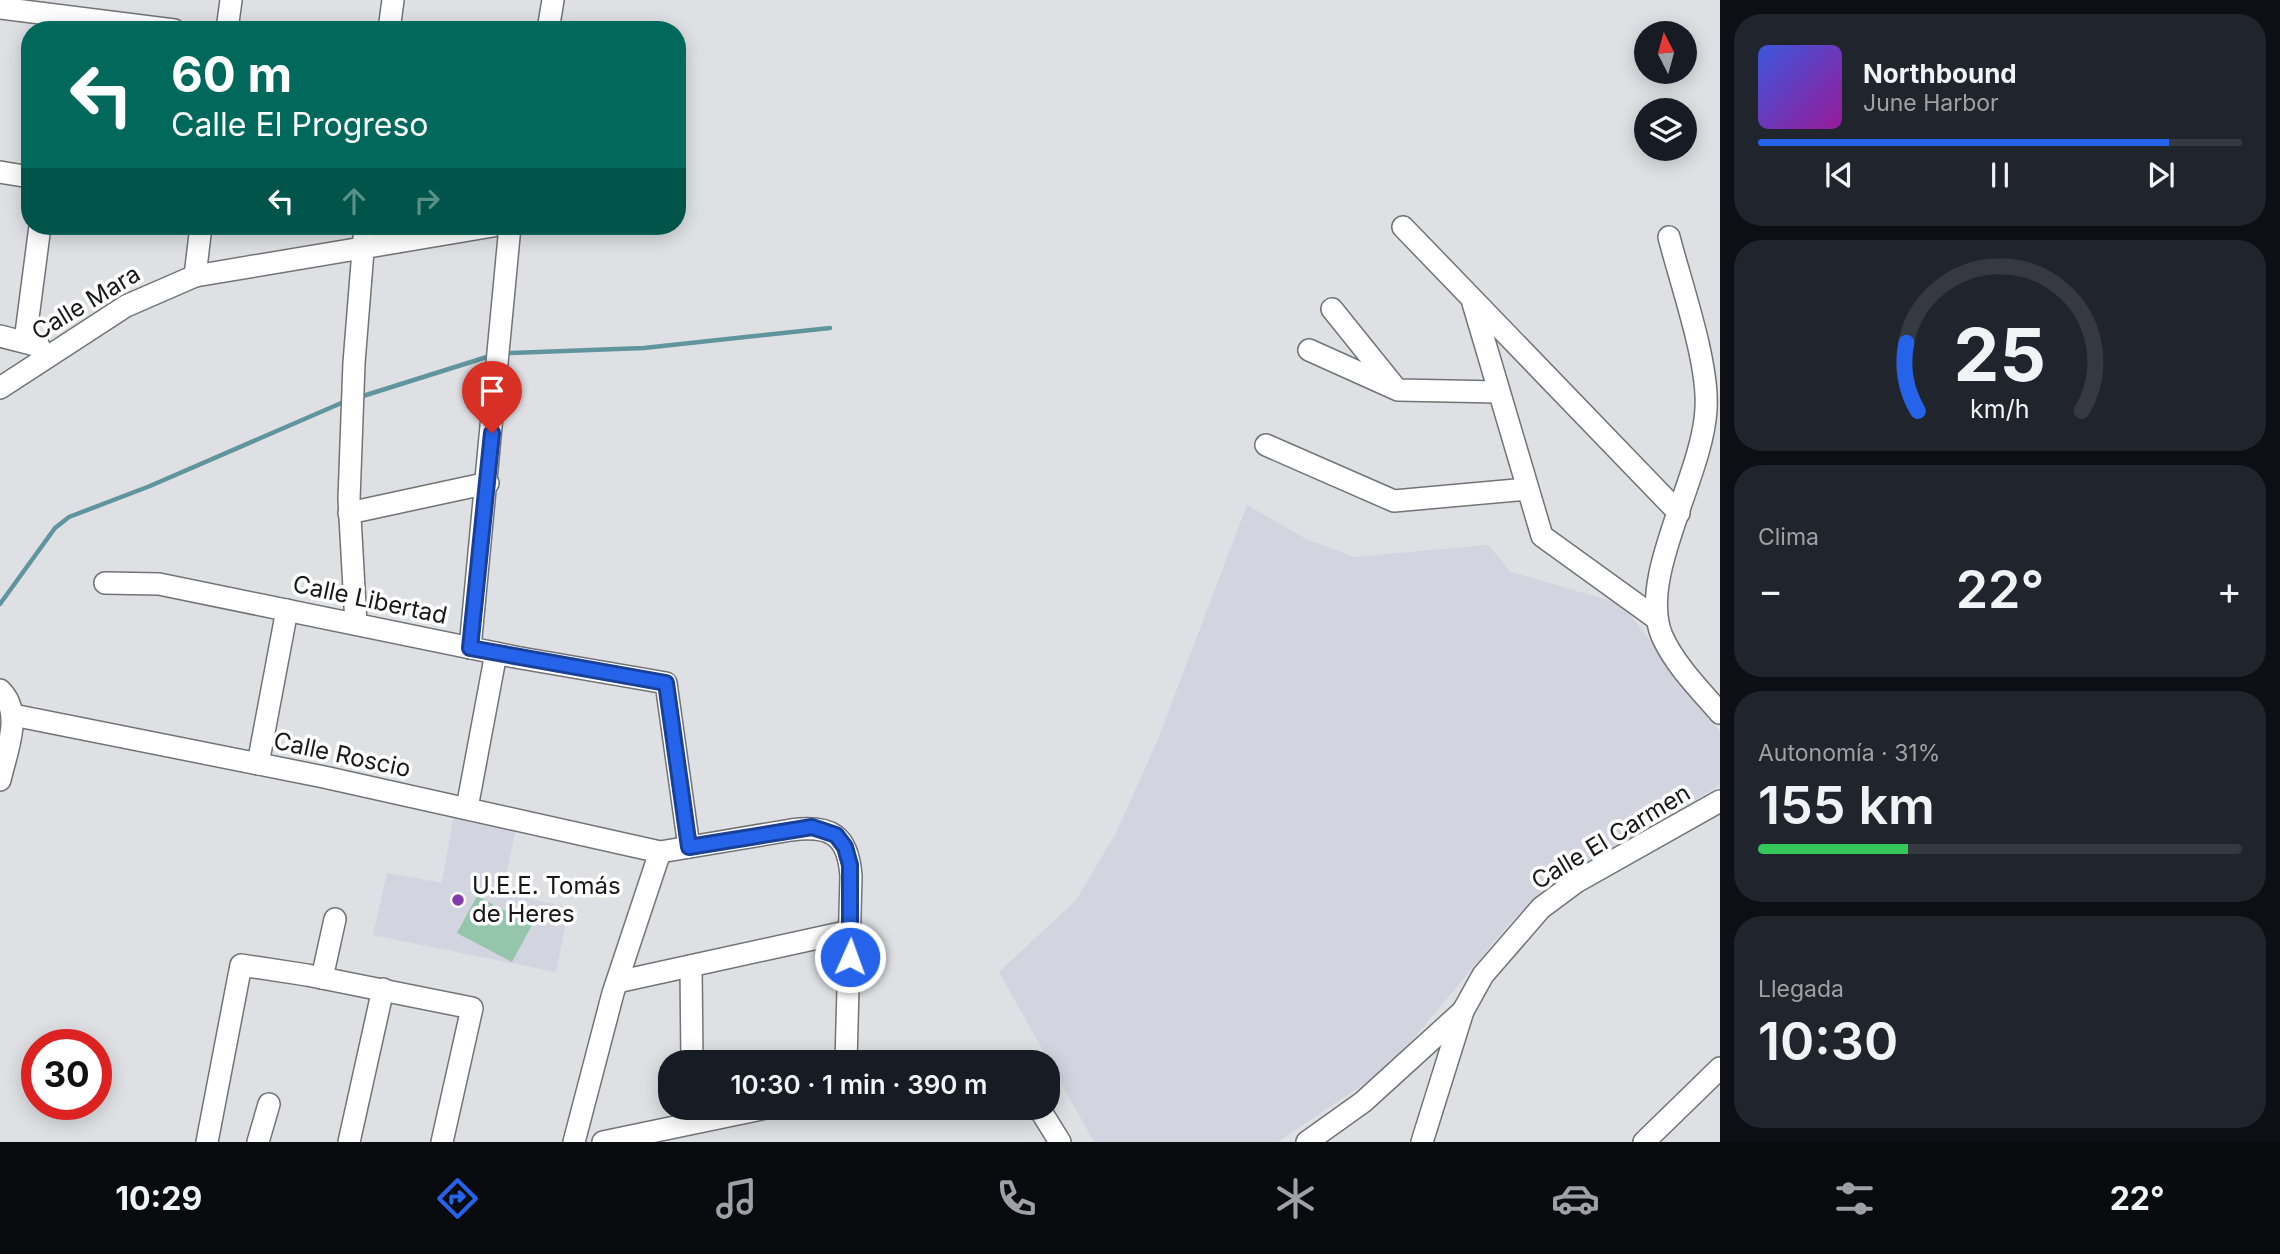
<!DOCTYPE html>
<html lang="es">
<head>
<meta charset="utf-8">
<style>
  :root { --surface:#171b24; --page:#20242c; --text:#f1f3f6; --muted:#9ea1a6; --line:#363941; --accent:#2563eb }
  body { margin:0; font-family:Inter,sans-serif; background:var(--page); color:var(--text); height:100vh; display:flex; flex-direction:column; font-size:26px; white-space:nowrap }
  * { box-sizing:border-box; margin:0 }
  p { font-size:23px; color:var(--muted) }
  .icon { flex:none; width:38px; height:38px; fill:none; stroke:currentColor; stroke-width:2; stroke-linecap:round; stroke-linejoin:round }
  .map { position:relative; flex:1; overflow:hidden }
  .panel { display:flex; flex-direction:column; gap:14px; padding:14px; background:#0d0f14; width:560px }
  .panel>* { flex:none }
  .top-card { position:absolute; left:21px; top:21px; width:665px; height:214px; border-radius:28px; box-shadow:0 4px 18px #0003; background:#00695c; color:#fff; overflow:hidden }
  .needle { width:46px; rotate:354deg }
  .fabs { position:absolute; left:1634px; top:21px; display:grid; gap:14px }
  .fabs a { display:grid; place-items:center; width:63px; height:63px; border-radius:50%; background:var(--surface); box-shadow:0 4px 18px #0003; font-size:35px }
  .speed { position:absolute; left:21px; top:1029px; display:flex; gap:14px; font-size:35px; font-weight:700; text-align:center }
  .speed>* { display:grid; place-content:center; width:91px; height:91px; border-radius:50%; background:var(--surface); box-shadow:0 4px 18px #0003; line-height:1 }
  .speed .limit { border:10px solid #d22; background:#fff; color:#111 }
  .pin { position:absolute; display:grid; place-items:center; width:60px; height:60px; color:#fff; margin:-72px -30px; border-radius:50% 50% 50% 0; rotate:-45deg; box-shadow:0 0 7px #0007 }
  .pin .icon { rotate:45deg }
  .me { position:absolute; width:77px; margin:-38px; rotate:2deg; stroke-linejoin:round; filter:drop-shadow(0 0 5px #0008) }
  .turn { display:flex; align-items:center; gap:24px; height:147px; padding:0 35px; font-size:32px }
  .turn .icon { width:91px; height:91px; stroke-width:2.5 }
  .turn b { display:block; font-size:49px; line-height:60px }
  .lanes { display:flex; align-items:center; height:66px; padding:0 35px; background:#0003; justify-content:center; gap:35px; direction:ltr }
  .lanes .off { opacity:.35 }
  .big { font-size:52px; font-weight:600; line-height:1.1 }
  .panel .tile { flex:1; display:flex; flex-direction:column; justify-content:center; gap:10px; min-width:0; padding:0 24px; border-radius:28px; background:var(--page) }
  .panel .dial { align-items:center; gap:0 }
  .dial svg { height:182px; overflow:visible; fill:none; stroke:var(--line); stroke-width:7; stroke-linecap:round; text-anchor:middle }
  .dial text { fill:var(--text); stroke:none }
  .song { display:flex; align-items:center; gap:21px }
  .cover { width:84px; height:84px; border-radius:10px; background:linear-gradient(135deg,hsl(230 70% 55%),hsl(300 70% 35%)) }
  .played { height:7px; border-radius:4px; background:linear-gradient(90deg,var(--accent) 85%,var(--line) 85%) }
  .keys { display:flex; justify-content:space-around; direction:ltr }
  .heat { display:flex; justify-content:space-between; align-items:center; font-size:38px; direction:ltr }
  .charge { height:10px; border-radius:5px; background:linear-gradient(90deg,#34c759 31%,var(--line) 0) }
  .trip { position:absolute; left:658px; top:1050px; width:402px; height:70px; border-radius:28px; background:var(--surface); box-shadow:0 4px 18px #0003; font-weight:600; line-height:70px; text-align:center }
  .tabs { display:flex; height:112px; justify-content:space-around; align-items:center; background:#090b0e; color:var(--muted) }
  .tabs .icon { width:49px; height:49px }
  .tabs .current { color:var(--accent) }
  .tabs b { font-size:32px; color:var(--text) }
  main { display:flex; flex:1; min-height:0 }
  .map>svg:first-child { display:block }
  .built { fill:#d2d4df }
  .pitch { fill:#95c6ab }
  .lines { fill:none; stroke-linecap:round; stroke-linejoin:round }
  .stream { stroke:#61959d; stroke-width:4.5 }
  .minor-casing { stroke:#727377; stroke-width:24 }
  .minor { stroke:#fff; stroke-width:21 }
  .route-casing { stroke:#184099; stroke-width:18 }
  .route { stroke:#2563eb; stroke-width:12 }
  .poi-dot { fill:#853aab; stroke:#fff; stroke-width:2.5 }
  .labels { text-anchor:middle; stroke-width:7; stroke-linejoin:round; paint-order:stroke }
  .street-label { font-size:24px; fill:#181819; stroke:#fff }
  .poi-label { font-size:24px; fill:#181819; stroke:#fff; text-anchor:start }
</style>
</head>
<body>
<main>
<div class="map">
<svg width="1720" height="1142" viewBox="0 0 1720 1142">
  <rect width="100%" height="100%" fill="#dfe0e4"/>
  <!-- built -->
  <g class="built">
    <path d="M1247,505L1306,539L1354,557L1488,545L1511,572L1622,604L1720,732V785L1562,880L1525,908L1509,924L1399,1056L1378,1074L1278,1142H1094L999,972L1076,900L1116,833L1158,739Z"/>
    <path d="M454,814L516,829L502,893L569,907L556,972L373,935L387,873L442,883Z"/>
  </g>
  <!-- pitch -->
  <path class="pitch" d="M477,896L532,925L512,962L457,933Z"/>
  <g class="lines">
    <!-- stream -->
    <g class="stream">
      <path d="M511,353L644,348L830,328"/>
      <path d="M363,396L490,356"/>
      <path d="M0,604L55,528L69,517L150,486L346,401"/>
    </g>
    <defs>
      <g id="minor">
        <path d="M0,8L174,30"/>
        <path d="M227,30L231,0"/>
        <path d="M389,30L393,0"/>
        <path d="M548,30L553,0"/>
        <path d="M0,172L30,177"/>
        <path d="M1403,227L1679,513"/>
        <path d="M1669,237C1681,284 1709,363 1706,409C1703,476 1637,577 1662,636C1675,665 1699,689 1720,713"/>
        <path d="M195,276L201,226"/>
        <path d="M1473,303L1542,536L1657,619"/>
        <path d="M1332,309L1394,386"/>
        <path d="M0,336L39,346"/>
        <path d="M25,341L40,226"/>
        <path d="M1309,350L1398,390L1499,392"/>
        <path d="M0,388L126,306L195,276L493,226"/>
        <path d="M1266,445L1394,501L1527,489"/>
        <path d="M349,513L488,483"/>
        <path d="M105,583L159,584L515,657L666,683L689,847"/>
        <path d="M356,624L349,499L354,363L365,226"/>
        <path d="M470,648L510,226"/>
        <path d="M0,690C24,713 6,752 0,780"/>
        <path d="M13,715L324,777L660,852L791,830C830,825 848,834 851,876L846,1062"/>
        <path d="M258,764L287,610"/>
        <path d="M467,808L496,653"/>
        <path d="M691,966L692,1062"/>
        <path d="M322,978L335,919"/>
        <path d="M617,982L850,931"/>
        <path d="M984,1062H1008"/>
        <path d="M1039,1108L1060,1142"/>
        <path d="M207,1142L241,965L307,975L472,1008L442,1142"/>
        <path d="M258,1142L269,1104"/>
        <path d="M349,1142L383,989"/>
        <path d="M574,1142L613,993L660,852"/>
        <path d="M603,1142L766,1108"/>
        <path d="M1307,1142L1363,1102L1463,1011"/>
        <path d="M1422,1142L1463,1011L1483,975L1541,908L1576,882L1720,801"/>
        <path d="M1644,1142L1720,1068"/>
      </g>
    </defs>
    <!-- minor casing -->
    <use href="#minor" class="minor-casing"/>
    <!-- minor -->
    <use href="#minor" class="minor"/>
  </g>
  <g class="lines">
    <defs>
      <path id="route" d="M492,433L470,648L666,683L689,847L812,827L836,835L845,847L850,865V957"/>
    </defs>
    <!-- route casing -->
    <use href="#route" class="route-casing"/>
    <!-- route -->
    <use href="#route" class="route"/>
  </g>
  <!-- markers -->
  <circle class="poi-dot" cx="458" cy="900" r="7"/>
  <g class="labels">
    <!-- street labels -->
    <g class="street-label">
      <text transform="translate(86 303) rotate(-31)" y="8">Calle Mara</text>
      <text transform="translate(370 600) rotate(12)" y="8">Calle Libertad</text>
      <text transform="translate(342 755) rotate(12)" y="8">Calle Roscio</text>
      <text transform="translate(1611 837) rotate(-31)" y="8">Calle El Carmen</text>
    </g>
    <!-- poi labels -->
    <g class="poi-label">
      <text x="472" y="894">U.E.E. Tomás<tspan x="472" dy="28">de Heres</tspan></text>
    </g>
  </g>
</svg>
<div class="fabs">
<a><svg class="needle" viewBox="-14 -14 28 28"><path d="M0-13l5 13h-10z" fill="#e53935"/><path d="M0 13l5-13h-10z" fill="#9ea1a6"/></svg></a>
<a><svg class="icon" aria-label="layers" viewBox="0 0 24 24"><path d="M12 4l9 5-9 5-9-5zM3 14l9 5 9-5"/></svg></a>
</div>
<div class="speed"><div class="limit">30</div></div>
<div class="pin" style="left:492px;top:433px;background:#d93025"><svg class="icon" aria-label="arrive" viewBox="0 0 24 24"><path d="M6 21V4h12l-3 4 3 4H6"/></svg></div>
<svg class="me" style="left:850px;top:957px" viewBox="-20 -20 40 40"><circle r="17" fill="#2563eb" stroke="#fff" stroke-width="3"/><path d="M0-11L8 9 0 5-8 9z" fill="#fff"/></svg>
<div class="trip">10:30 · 1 min · 390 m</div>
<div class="top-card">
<div class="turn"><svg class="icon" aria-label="left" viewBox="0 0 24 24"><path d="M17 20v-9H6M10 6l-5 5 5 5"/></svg><div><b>60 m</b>Calle El Progreso</div></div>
<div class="lanes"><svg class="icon" aria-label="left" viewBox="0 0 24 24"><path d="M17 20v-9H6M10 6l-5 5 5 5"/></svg><svg class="icon off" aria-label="ahead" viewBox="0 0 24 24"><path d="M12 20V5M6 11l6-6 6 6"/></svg><svg class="icon off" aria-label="right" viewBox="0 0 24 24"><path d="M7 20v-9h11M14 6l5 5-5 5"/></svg></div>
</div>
</div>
<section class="panel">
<div class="tile">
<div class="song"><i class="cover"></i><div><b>Northbound</b><p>June Harbor</p></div></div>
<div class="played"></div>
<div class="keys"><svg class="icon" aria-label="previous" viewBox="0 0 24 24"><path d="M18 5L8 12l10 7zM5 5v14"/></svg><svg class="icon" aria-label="pause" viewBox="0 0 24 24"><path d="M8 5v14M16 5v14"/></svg><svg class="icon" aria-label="next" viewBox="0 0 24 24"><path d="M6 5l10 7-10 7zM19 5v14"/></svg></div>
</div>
<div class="tile dial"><svg viewBox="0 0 100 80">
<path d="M14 69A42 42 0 1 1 86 69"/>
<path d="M14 69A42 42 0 0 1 9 39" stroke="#2563eb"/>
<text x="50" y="56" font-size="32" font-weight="700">25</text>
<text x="50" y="72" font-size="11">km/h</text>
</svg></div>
<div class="tile"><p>Clima</p>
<div class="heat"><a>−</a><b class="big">22°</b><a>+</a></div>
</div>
<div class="tile"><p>Autonomía · 31%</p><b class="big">155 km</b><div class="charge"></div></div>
<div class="tile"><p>Llegada</p><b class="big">10:30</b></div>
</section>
</main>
<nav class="tabs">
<b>10:29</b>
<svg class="icon current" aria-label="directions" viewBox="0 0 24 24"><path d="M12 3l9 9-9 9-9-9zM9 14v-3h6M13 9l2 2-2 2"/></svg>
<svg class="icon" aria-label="music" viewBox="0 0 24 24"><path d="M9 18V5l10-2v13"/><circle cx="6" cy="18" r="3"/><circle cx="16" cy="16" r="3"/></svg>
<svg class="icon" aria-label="phone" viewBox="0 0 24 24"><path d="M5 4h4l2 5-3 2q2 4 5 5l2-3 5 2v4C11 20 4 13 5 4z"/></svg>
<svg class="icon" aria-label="climate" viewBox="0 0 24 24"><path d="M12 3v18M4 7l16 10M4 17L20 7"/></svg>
<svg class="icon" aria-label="car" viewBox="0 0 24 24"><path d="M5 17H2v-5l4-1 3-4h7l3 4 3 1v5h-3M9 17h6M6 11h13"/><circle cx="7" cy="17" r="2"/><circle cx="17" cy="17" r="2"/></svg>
<svg class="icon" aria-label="filters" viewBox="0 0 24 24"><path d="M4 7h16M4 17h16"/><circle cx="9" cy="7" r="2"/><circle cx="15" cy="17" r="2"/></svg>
<b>22°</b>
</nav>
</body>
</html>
